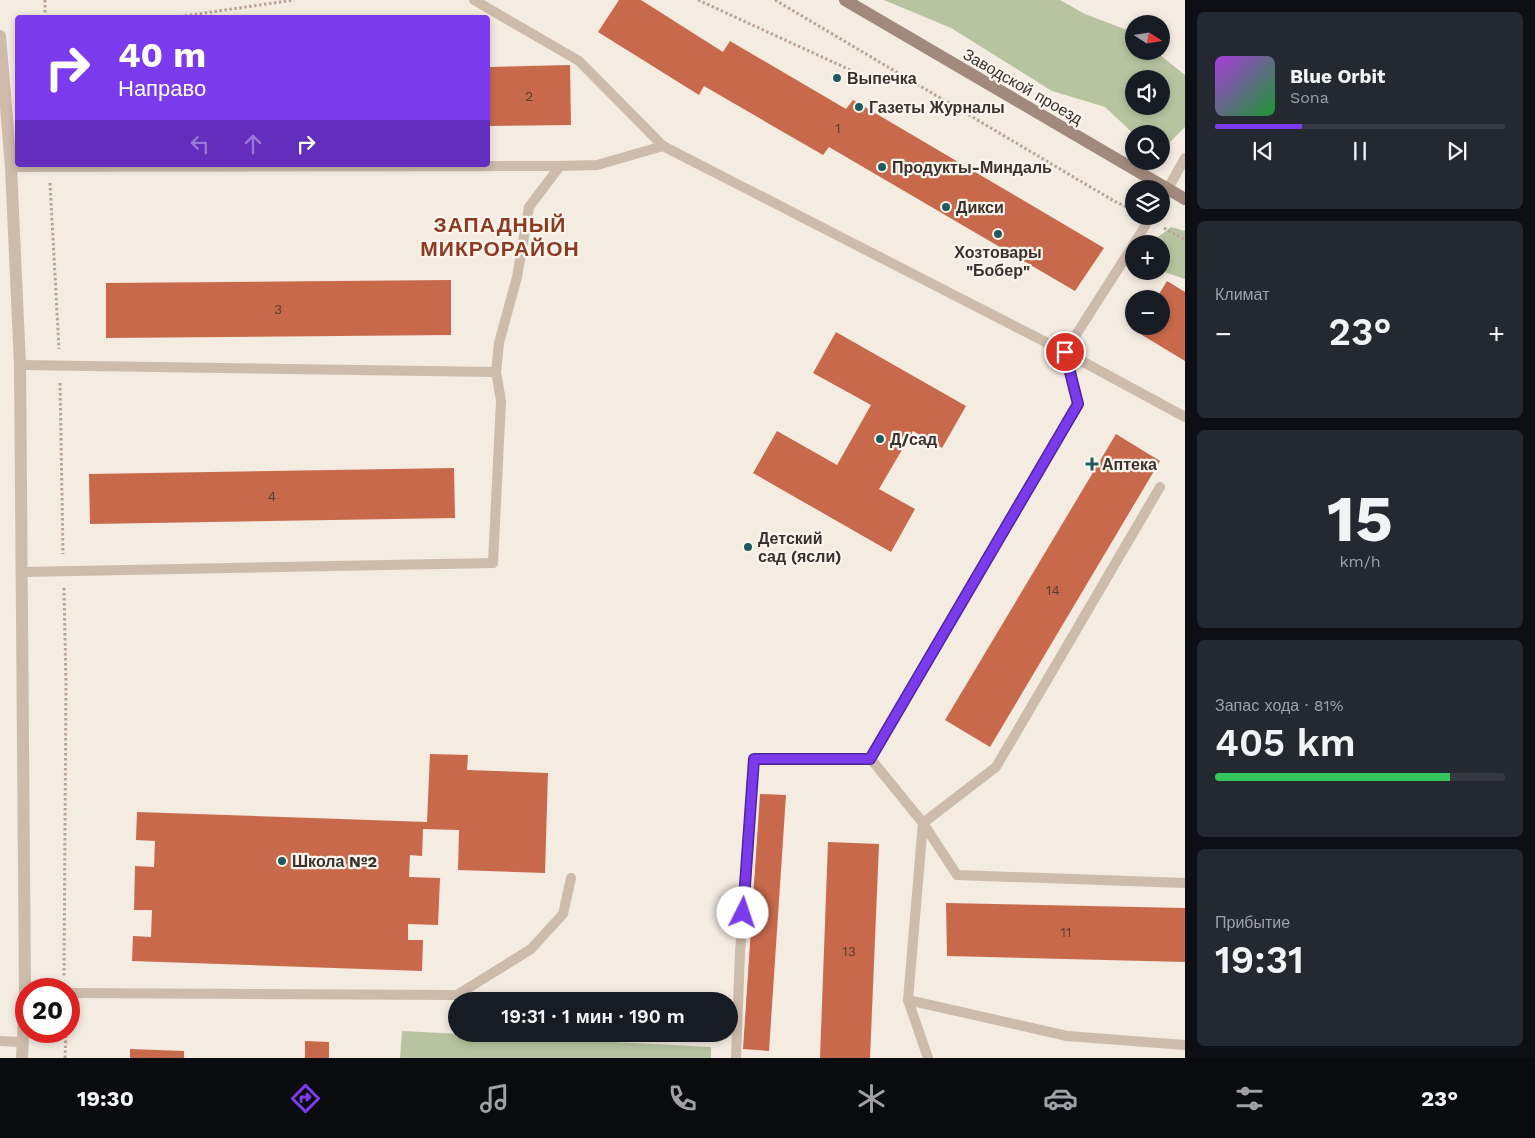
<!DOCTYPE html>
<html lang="ru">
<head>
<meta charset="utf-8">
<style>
  :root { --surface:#171b24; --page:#242831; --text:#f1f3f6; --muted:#9ea1a6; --line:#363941; --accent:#7c3aed }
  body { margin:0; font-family:"Work Sans",sans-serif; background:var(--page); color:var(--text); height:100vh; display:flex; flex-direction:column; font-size:19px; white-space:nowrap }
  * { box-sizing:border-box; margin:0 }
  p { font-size:16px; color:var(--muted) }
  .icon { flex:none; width:28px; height:28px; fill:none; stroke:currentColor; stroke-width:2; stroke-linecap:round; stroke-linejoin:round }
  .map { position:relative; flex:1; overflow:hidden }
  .sheet { display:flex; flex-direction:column; gap:12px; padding:12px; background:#0d0f14; width:350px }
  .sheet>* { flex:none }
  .banner { position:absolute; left:15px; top:15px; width:475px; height:152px; border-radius:5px; box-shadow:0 2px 8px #0003; background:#7c3aed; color:#fff; overflow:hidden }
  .needle { width:32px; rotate:102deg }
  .buttons { position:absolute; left:1125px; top:15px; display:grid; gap:10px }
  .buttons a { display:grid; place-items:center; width:45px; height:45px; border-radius:50%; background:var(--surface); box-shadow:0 2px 8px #0003; font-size:25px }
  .speed { position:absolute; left:15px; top:978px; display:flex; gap:10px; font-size:25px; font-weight:700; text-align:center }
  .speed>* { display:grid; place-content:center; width:65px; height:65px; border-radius:50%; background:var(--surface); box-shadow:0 2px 8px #0003; line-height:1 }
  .speed .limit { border:8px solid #d22; background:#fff; color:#111 }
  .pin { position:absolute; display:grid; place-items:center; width:42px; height:42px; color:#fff; margin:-21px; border:2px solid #fff; border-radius:50%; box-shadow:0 1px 5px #0007 }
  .me { position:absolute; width:55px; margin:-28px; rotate:4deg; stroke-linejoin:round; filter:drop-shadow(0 0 4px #0008) }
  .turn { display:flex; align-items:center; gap:18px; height:105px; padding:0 20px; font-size:22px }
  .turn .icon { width:65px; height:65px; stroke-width:2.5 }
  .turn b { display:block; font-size:35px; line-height:42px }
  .lanes { display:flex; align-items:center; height:48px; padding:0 20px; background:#0003; justify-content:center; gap:25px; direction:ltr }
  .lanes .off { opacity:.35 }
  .big { font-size:38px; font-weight:600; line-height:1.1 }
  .sheet .card { flex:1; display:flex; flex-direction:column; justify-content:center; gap:8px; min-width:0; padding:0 18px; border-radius:8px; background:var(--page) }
  .sheet .dial { align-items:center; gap:0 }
  .dial b { font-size:65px; line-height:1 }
  .song { display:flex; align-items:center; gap:15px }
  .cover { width:60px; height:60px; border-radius:8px; background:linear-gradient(135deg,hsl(280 70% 55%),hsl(130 70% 35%)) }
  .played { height:5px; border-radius:2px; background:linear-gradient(90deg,var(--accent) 30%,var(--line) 30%) }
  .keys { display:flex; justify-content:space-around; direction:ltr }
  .heat { display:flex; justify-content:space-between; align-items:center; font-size:28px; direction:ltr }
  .charge { height:8px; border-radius:4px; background:linear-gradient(90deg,#34c759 81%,var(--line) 0) }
  .trip { position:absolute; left:448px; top:992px; width:290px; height:50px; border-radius:25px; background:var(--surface); box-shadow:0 2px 8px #0003; font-weight:600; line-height:50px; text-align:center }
  .menu { display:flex; height:80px; justify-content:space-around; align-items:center; background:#090b0e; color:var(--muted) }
  .menu .icon { width:35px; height:35px }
  .menu .selected { color:var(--accent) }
  .menu b { font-size:22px; color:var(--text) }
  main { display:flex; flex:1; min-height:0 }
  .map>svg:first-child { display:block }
  .green { fill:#b8c4a0; fill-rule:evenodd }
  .building { fill:#c8694b }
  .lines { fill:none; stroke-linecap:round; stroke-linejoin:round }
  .path { stroke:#b9a596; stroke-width:3; stroke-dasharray:2.5 2.5; stroke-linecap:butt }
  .lane { stroke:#cdbbac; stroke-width:10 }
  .street { stroke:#cdbbac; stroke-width:12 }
  .secondary { stroke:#a18a7d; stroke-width:12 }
  .route-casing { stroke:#51269a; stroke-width:12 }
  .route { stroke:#7c3aed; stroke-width:9 }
  .poi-dot { fill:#1f5a5e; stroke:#fbf5ee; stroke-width:2 }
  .labels { text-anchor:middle; stroke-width:4.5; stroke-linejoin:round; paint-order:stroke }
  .number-label { font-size:14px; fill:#5e3e33 }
  .poi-label { font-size:16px; font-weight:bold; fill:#3b302b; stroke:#fbf5ee; text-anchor:start }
  .street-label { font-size:16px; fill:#3b302b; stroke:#fbf5ee }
  .district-label { font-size:21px; font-weight:bold; letter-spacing:1px; fill:#8c3b22; stroke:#fbf5ee }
</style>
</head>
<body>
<main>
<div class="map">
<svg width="1185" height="1058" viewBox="0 0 1185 1058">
  <rect width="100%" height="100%" fill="#f4ebe1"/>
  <!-- green -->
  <g class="green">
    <path d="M884,0H1060L1085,14L1127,30L1134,35V51H1155L1185,75V127L1170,142H1161V134H1134L1105,107L1052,91L951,28ZM1134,79H1161V106H1134Z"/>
    <path d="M1171,227L1185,231V279L1161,271V244H1153V241Z"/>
    <path d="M402,1031L711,1047V1058H400Z"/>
  </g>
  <!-- building -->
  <g class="building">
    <path d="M619,0H641L723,52L730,41L846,109L853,100L1104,248L1075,291L829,147L823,155L704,86L699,95L598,32Z"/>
    <path d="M570,65L571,125L488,126V67Z"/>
    <path d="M451,280V335L106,338V283Z"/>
    <path d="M1167,281L1185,292V361L1137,332L1140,326H1161V299H1156Z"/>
    <path d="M836,332L966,406L942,448L913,431L879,489L915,509L891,552L753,473L777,431L837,465L871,405L813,373Z"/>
    <path d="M1116,434L1160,461L990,747L945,720Z"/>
    <path d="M454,468L455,518L90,524L89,474Z"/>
    <path d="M430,754L468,755L467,770L548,773L545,873L458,870L459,830L423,829L422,856L410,855L409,877L440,878L438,925L408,924V940H423L422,971L132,961L133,936L151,937L152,910H134L135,866L154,867L155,841L136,840L137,812L427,822Z"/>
    <path d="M760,794L786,795L769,1051L743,1049Z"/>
    <path d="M828,842L879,844L870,1058H820Z"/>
    <path d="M946,903L1185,908V962L947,956Z"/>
    <path d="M305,1041L329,1042V1058H305Z"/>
    <path d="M130,1049L184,1051V1058H130Z"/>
  </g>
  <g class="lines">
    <!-- path -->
    <g class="path">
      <path d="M45,0V18"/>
      <path d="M698,0L870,79H909"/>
      <path d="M775,0L1114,201L1133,210"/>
      <path d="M170,18L294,0"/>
      <path d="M50,183L59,349"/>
      <path d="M1164,228L1185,240"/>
      <path d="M60,383L63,554"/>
      <path d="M64,588L66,685L64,976"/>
      <path d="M65,1058L66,1031"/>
    </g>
    <!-- lane -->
    <g class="lane">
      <path d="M474,0L579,61L663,146L1065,352L1185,417"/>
      <path d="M11,167L560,166"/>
      <path d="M1161,201L1185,158"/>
      <path d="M1134,244L1065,352L1078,404L871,759L923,823L996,767L1160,487"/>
      <path d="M1134,244L1151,216"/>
      <path d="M20,365L496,372"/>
      <path d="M22,572L493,563L501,401L496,372L499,343L517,277L529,207L560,166L597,165L663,146"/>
      <path d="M69,993L457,995L531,949L563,914L571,878"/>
      <path d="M908,1000L1067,1036L1185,1045"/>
      <path d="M0,1041L21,1042"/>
      <path d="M736,1058L740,952L754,759H871"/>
      <path d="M928,1058L908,1000L923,823L957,875L1185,883"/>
    </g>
    <!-- street -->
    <path class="street" d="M0,36L11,167L20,365L25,993L22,1058"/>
    <!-- secondary -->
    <path class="secondary" d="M845,0L1185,199"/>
  </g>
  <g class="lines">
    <defs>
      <path id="route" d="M743,913L754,759H870L1078,404L1065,352"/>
    </defs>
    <!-- route casing -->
    <use href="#route" class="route-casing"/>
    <!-- route -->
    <use href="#route" class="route"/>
  </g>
  <!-- markers -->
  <g class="poi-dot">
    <circle cx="837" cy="78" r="5"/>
    <circle cx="859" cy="107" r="5"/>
    <circle cx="882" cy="167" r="5"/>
    <circle cx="946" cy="207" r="5"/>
    <circle cx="998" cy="234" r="5"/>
    <circle cx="880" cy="439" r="5"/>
    <path d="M1089.5 456.5h5v5h5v5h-5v5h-5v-5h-5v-5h5z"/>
    <circle cx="748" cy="547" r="5"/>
    <circle cx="282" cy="861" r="5"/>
  </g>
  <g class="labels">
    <!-- number labels -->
    <g class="number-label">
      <text x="529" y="101">2</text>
      <text x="838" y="133">1</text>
      <text x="278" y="314">3</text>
      <text x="272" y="501">4</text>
      <text x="1053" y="595">14</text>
      <text x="1066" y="937">11</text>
      <text x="849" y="956">13</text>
    </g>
    <!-- poi labels -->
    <g class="poi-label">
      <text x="847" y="84">Выпечка</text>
      <text x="869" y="113">Газеты Журналы</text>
      <text x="892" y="173">Продукты-Миндаль</text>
      <text x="956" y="213">Дикси</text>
      <text x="998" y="258" text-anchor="middle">Хозтовары<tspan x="998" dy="18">"Бобер"</tspan></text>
      <text x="890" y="445">Д/сад</text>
      <text x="1102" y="470">Аптека</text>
      <text x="758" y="544">Детский<tspan x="758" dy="18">сад (ясли)</tspan></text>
      <text x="292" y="867">Школа №2</text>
    </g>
    <!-- street labels -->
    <g class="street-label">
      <text transform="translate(1023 86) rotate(30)" y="6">Заводской проезд</text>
    </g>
    <!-- district labels -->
    <g class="district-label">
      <text x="500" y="232">ЗАПАДНЫЙ<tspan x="500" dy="24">МИКРОРАЙОН</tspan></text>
    </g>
  </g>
</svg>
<div class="buttons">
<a><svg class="needle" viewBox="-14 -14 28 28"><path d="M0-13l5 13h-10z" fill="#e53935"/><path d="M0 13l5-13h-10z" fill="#9ea1a6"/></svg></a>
<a><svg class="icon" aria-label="sound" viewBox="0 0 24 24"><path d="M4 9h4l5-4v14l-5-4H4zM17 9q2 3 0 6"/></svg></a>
<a><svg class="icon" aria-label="search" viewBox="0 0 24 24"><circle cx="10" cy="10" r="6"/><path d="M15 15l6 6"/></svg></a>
<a><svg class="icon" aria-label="layers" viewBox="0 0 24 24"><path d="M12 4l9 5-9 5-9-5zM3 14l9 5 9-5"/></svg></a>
<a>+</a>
<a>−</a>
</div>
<div class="speed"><div class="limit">20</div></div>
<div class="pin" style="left:1065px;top:352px;background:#d93025"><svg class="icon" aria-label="arrive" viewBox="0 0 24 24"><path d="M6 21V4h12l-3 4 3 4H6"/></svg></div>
<svg class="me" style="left:743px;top:913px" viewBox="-20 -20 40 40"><circle r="19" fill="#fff"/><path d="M0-13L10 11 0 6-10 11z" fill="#7c3aed"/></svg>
<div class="trip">19:31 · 1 мин · 190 m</div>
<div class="banner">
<div class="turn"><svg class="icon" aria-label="right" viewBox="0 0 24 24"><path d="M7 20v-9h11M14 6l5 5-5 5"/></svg><div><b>40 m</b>Направо</div></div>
<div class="lanes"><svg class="icon off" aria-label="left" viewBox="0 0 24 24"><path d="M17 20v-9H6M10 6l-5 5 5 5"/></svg><svg class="icon off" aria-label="ahead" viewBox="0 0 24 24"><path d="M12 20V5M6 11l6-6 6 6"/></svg><svg class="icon" aria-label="right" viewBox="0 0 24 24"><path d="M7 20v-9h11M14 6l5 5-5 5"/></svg></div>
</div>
</div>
<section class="sheet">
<div class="card">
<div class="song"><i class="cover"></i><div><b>Blue Orbit</b><p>Sona</p></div></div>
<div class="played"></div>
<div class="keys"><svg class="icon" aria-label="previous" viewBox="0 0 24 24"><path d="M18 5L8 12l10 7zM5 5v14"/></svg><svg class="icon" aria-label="pause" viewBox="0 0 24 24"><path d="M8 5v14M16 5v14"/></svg><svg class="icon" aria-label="next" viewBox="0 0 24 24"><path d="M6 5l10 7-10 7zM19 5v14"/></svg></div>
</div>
<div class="card"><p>Климат</p>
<div class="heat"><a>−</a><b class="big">23°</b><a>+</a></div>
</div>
<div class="card dial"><b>15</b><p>km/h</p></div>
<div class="card"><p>Запас хода · 81%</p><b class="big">405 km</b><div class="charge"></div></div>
<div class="card"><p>Прибытие</p><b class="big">19:31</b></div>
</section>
</main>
<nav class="menu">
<b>19:30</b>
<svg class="icon selected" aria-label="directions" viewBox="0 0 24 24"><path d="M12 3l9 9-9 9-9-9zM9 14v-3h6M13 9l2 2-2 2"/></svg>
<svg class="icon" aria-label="music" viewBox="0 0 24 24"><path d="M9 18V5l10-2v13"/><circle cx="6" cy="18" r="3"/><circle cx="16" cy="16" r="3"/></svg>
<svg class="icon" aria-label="phone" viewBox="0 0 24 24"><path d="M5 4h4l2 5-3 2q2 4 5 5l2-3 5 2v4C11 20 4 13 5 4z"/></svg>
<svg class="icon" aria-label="climate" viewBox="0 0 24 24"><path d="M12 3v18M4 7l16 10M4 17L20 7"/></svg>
<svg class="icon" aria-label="car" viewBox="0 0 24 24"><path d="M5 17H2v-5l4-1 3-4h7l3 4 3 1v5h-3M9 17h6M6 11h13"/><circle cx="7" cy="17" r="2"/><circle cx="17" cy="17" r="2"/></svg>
<svg class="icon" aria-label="filters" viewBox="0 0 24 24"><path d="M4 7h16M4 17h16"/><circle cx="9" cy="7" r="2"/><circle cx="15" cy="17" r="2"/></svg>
<b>23°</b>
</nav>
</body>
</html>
